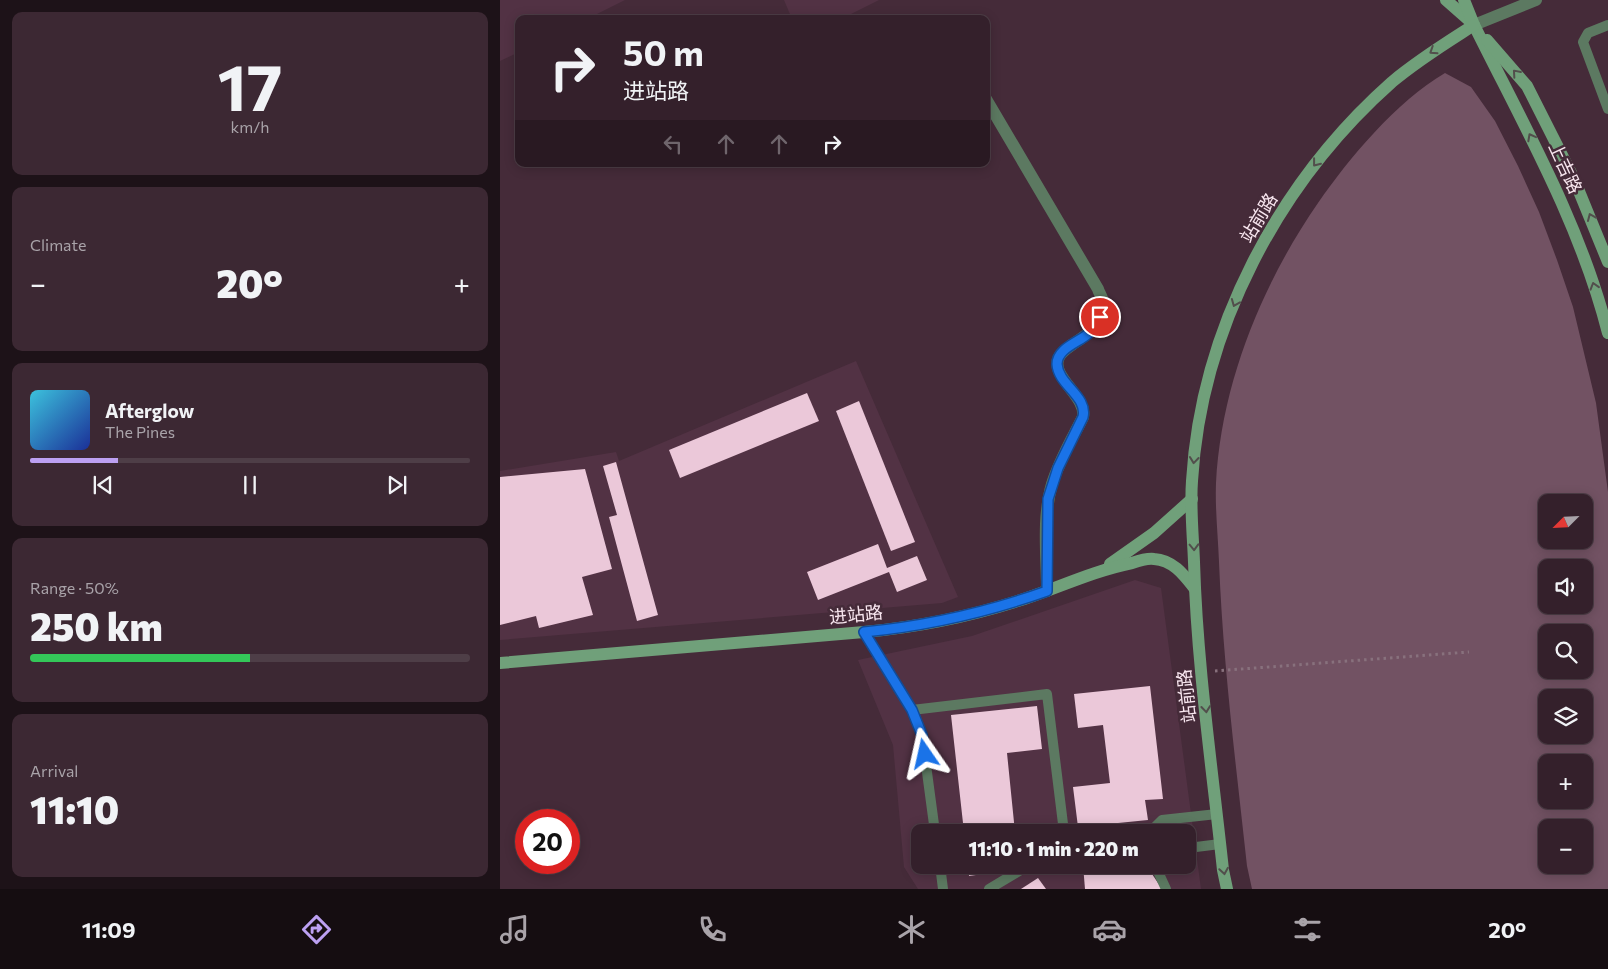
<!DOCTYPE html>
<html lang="en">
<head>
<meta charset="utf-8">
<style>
  :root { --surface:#34202b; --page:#3c2833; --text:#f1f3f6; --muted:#a9a3a9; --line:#4e3e47; --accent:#bca0f2 }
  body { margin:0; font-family:Commissioner,"Noto Sans SC",sans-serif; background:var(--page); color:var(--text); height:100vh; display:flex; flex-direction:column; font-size:19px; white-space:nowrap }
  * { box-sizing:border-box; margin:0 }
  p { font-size:16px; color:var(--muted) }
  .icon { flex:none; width:28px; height:28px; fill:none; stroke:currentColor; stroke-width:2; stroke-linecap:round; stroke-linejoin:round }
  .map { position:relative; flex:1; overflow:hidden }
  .drawer { display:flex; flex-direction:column; gap:12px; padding:12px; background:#1d1218; width:500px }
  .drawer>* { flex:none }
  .banner { position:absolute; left:15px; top:15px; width:475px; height:152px; border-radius:10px; box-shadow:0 2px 12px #0003,0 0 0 1px var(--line); background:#34202b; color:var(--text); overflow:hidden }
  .needle { width:32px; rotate:246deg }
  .buttons { position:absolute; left:1038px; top:494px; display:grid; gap:10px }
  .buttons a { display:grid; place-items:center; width:55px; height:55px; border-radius:10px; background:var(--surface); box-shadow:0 2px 12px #0003,0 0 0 1px var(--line); font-size:25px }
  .speed { position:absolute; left:15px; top:809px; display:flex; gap:10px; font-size:25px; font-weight:700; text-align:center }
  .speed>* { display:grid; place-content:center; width:65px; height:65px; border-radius:50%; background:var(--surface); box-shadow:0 2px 12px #0003,0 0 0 1px var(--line); line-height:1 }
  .speed .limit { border:8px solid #d22; background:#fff; color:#111 }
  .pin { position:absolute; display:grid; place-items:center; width:42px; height:42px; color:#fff; margin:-21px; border:2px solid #fff; border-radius:50%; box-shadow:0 1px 5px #0007 }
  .me { position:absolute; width:55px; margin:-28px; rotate:349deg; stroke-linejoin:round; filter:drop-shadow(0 0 4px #0008) }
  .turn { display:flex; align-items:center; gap:18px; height:105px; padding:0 25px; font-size:22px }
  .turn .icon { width:65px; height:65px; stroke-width:2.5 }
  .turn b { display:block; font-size:35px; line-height:42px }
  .lanes { display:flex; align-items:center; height:48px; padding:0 25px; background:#0003; justify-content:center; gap:25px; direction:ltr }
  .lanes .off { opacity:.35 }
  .big { font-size:38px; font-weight:800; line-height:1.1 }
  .drawer .widget { flex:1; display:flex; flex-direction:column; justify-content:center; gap:8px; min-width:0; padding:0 18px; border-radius:10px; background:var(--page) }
  .drawer .dial { align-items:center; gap:0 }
  .dial b { font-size:65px; line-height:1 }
  .song { display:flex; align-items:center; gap:15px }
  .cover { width:60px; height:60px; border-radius:8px; background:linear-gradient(135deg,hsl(190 70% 55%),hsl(230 70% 35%)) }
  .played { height:5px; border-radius:2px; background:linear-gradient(90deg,var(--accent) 20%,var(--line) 20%) }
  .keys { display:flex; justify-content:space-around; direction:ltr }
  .heat { display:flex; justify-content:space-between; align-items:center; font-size:28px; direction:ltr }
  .charge { height:8px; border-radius:4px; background:linear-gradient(90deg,#34c759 50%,var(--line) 0) }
  .trip { position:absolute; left:411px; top:824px; width:285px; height:50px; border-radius:10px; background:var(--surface); box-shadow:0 2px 12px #0003,0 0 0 1px var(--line); font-weight:800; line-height:50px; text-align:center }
  .dock { display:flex; height:80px; justify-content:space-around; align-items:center; background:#150d11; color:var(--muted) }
  .dock .icon { width:35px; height:35px }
  .dock .on { color:var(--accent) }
  .dock b { font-size:22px; color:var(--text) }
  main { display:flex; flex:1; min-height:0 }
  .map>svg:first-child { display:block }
  .built { fill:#523244; fill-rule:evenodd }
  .green { fill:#725263; fill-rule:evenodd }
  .building { fill:#ebc8d9 }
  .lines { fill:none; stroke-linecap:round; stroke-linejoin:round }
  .path { stroke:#88717d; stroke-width:3; stroke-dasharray:2.5 4; stroke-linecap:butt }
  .lane { stroke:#5c7961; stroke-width:10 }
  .street { stroke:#5c7961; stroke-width:12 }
  .secondary { stroke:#70a07a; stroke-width:12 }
  .oneway { stroke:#524e4c }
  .route-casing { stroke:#114b97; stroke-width:12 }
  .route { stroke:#1a73e8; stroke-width:9 }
  .labels { text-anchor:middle; stroke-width:5; stroke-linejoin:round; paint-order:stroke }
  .street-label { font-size:18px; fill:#f8e6ef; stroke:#452b39 }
</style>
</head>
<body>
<main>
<section class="drawer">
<div class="widget dial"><b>17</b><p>km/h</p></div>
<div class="widget"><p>Climate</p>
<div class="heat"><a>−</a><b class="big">20°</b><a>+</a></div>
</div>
<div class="widget">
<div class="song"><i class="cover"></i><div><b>Afterglow</b><p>The Pines</p></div></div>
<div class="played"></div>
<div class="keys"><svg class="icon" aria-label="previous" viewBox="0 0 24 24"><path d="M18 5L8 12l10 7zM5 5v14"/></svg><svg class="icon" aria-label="pause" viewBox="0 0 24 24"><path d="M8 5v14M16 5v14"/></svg><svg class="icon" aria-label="next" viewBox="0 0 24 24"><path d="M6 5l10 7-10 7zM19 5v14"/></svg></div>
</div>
<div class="widget"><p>Range · 50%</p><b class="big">250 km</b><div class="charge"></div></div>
<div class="widget"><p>Arrival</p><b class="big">11:10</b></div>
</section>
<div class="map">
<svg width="1108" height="889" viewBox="0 0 1108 889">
  <rect width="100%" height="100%" fill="#452b39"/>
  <!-- built -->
  <g class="built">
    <path d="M0,0H125L87,19H19V52L0,61Z"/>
    <path d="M284,0H379L341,19H292Z"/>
    <path d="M356,361L458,597L442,603L0,640V471L116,452L119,461Z"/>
    <path d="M635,580L661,588L701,889H418L404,867L393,745L358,660L472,636ZM420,832H688V865H420Z"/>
  </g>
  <!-- green -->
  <path class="green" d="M945,73L971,87L995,121L1018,166L1039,212L1057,260L1073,307L1096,403L1108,492V889H752L747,866C736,765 723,664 719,562C718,536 715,509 716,483C721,384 762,284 818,203C850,157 896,102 945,73ZM1046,502H1084V540H1046ZM1046,568H1084V605H1046ZM1084,632V670H1046V632ZM1046,698H1084V735H1046ZM1046,762H1084V800H1046ZM1046,828H1084V865H1046Z"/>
  <!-- building -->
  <g class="building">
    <path d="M307,393L319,421L180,478L169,450Z"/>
    <path d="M359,401L415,542L391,551L336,411Z"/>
    <path d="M116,462L158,615L137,621L109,517L117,515L103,466Z"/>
    <path d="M85,469L112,569L82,577L93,615L39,628L36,616L0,625V477Z"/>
    <path d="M378,544L387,568L417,556L427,580L397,592L389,572L318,600L307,572Z"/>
    <path d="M650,686L663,799L645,800L648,820L578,827L573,787L610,783L603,725L578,728L574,694Z"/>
    <path d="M537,706L542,749L507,753L515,832H464L451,715Z"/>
    <path d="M468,865H497V872L469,876Z"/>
    <path d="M583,865H646L662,889H585Z"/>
    <path d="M538,878L546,889H521Z"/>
  </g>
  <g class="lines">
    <!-- path -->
    <path class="path" d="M715,671L969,652"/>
    <!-- lane -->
    <g class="lane">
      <path d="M1108,25L1088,33L1083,42L1108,109"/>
      <path d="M364,632L398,687L412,710L422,735L435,832"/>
      <path d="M412,710L547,694L564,832"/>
      <path d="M650,832L662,820L717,814"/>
      <path d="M688,848L720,844"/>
      <path d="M440,865L443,889"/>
      <path d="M655,865L666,889"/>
      <path d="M489,889L529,865"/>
    </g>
    <!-- street -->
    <g class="street">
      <path d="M974,25L1036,0"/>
      <path d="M486,99L598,289C599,293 603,298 603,303C606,321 586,336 573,344C568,348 562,351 559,357C549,376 587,396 583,417C572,439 559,461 552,484C542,518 547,556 547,591"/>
    </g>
    <!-- secondary -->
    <g class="secondary">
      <path d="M946,0L971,22"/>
      <path d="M964,0L974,25C1024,126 1080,223 1108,333"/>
      <path d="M987,40L1027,86L1074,179L1108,262"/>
      <path d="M610,564L654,533L692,499"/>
      <path d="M0,663L364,632C418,627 472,616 524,599C560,587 593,571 632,563C638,561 647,558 654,559C673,560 684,575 695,589"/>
      <path d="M727,889L723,870C712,767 697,665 694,562C693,535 690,507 692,481C701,329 779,182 892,82C918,60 946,43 974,25"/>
    </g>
  </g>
  <!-- one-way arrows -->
  <defs><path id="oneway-chevron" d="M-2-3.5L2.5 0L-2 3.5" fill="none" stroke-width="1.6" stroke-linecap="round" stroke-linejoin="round" transform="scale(1.25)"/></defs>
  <g class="oneway">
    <use href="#oneway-chevron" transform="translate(933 51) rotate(147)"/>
    <use href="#oneway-chevron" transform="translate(1016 73) rotate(-131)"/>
    <use href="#oneway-chevron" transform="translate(1031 137) rotate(-118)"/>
    <use href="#oneway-chevron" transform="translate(816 163) rotate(128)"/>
    <use href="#oneway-chevron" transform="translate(1091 217) rotate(-113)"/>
    <use href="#oneway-chevron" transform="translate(1094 286) rotate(-107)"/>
    <use href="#oneway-chevron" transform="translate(735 303) rotate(112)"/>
    <use href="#oneway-chevron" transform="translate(694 460) rotate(96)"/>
    <use href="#oneway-chevron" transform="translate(694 547) rotate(88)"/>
    <use href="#oneway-chevron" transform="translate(706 709) rotate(84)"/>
    <use href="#oneway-chevron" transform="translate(724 871) rotate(81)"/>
  </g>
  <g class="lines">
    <defs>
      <path id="route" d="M425,754L422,735L412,710L364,632C426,626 488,612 547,591L548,499L558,468L583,417C588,396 558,385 557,364C557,348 580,342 589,333C594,329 597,323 600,317"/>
    </defs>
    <!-- route casing -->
    <use href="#route" class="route-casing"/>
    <!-- route -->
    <use href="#route" class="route"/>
  </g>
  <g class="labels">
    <!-- street labels -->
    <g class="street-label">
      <text transform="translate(1065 168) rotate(65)" y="6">上吉路</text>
      <text transform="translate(759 218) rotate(-59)" y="6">站前路</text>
      <text transform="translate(356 615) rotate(-6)" y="6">进站路</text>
      <text transform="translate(687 696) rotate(-96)" y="6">站前路</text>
    </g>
  </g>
</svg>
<div class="buttons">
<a><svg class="needle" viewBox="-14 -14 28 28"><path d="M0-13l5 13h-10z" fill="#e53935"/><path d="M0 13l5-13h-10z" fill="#a9a3a9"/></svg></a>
<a><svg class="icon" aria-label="sound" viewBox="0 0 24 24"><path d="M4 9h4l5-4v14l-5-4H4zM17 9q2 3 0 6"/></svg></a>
<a><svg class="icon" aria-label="search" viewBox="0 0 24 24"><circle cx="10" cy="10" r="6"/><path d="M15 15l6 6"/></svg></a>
<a><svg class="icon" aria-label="layers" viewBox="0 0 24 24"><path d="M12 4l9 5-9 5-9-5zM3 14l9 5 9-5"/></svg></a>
<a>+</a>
<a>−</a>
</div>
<div class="speed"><div class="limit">20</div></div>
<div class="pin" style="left:600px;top:317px;background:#d93025"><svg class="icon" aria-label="arrive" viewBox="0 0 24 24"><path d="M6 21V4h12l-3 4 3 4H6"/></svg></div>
<svg class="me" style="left:425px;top:754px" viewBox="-20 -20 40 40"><path d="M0-17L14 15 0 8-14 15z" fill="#1a73e8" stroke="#fff" stroke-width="4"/></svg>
<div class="trip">11:10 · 1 min · 220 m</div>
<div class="banner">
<div class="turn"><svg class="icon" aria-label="right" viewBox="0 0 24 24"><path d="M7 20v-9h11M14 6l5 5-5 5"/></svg><div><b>50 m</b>进站路</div></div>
<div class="lanes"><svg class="icon off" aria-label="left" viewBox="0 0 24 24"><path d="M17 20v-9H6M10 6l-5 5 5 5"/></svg><svg class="icon off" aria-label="ahead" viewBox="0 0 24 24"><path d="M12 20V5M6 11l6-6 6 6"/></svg><svg class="icon off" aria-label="ahead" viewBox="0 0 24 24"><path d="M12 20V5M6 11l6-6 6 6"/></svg><svg class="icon" aria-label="right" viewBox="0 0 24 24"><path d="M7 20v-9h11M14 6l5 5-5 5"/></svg></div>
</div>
</div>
</main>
<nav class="dock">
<b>11:09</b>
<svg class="icon on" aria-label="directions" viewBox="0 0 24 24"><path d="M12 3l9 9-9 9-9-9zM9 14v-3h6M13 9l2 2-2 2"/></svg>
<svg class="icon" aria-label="music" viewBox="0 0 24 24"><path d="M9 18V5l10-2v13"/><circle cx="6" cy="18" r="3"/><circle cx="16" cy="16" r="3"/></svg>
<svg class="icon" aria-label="phone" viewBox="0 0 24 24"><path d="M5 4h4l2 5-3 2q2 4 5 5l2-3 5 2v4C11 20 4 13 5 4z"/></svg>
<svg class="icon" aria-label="climate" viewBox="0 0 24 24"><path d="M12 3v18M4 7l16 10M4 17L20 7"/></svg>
<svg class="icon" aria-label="car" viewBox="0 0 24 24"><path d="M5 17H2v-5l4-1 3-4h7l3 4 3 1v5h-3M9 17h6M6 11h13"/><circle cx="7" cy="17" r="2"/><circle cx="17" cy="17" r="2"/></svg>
<svg class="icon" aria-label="filters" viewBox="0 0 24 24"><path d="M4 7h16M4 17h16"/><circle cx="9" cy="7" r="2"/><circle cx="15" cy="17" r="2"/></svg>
<b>20°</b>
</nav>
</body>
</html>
